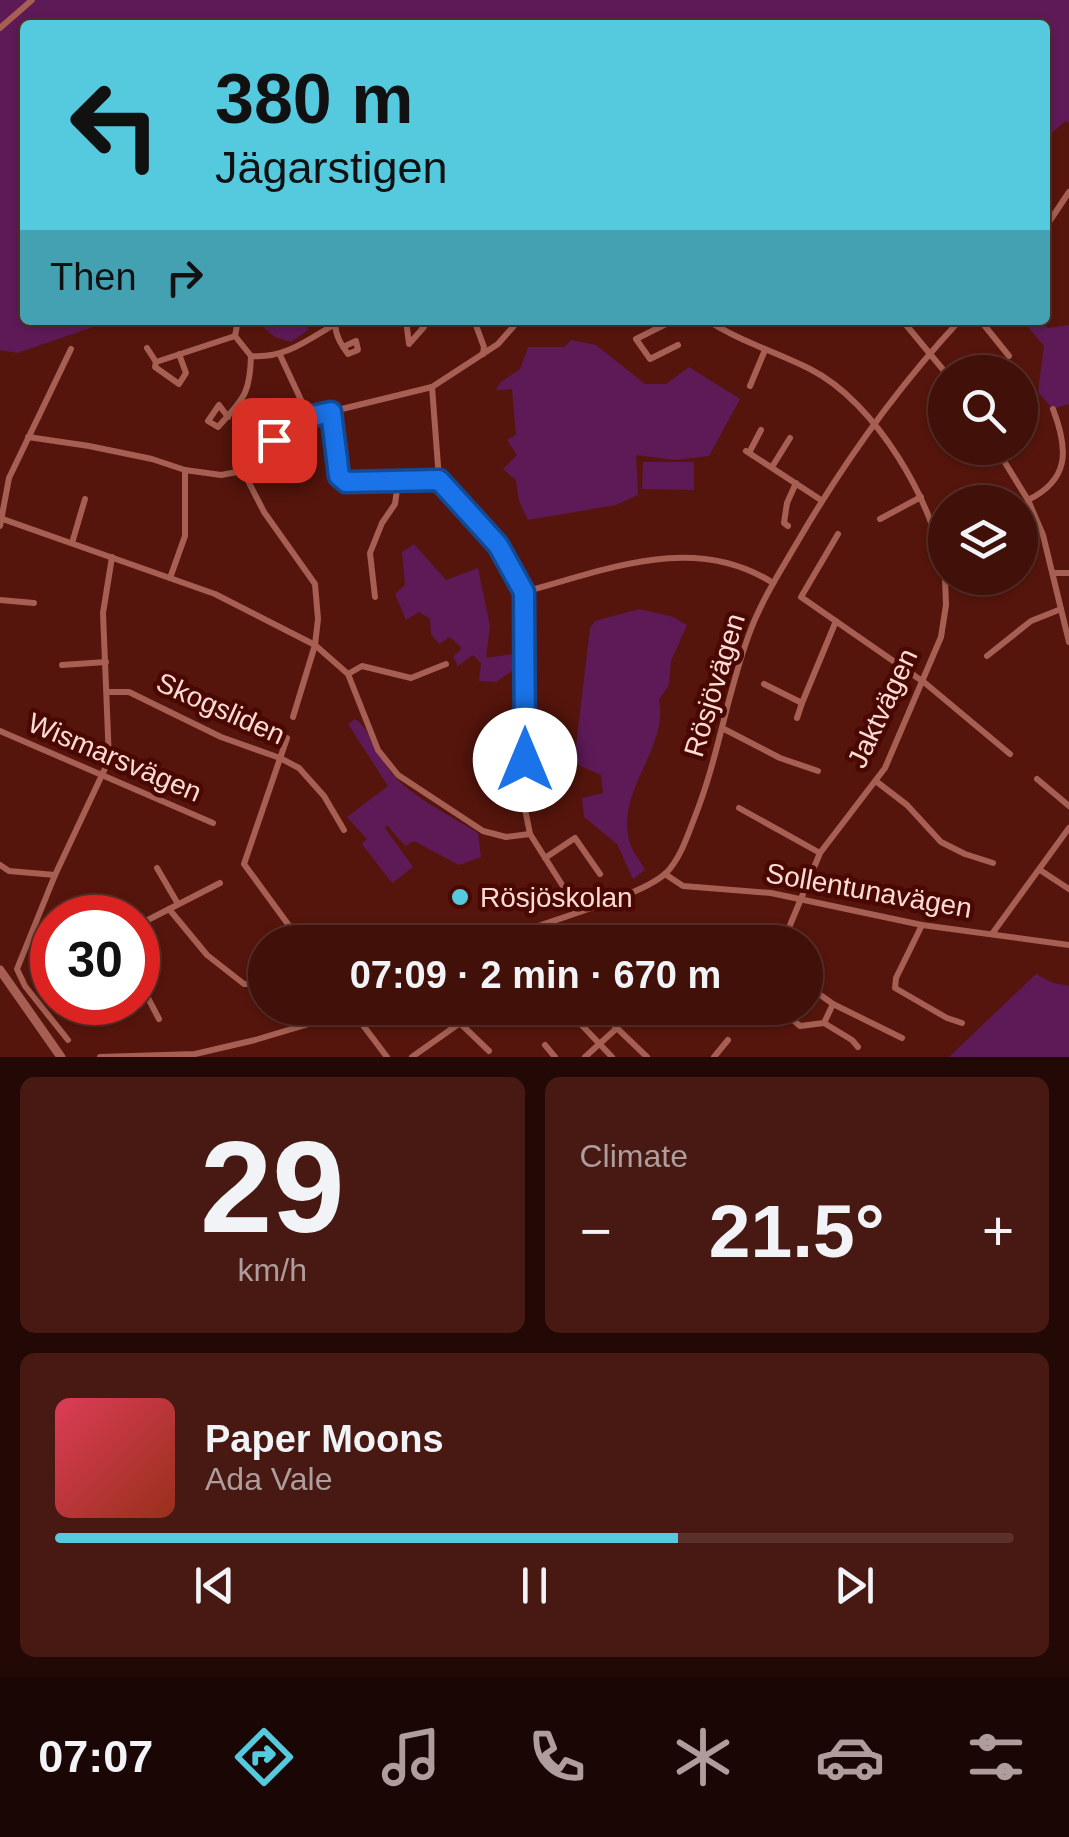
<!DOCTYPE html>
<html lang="en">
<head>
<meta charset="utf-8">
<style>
  :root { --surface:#401009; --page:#471912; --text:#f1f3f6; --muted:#ae9d9c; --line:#59302a; --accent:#55cadf }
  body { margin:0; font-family:Helvetica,sans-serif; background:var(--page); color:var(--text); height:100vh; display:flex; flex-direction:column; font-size:38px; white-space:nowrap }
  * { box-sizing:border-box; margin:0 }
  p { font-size:32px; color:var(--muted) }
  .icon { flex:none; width:55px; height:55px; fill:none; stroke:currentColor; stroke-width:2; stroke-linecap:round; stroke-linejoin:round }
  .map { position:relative; height:1057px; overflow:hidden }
  .drawer { display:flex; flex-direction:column; gap:20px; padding:20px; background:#230905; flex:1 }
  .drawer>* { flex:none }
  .guide { position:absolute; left:20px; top:20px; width:1030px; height:305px; border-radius:10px; box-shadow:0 2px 8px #0004,0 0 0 2px var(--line); background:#55cadf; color:#111; overflow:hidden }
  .fabs { position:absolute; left:928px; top:355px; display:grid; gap:20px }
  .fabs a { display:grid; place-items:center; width:110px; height:110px; border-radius:50%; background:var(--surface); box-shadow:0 2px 8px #0004,0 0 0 2px var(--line); font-size:50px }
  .speed { position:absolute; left:30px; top:895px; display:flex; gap:20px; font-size:50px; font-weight:700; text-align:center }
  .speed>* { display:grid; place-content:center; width:130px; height:130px; border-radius:50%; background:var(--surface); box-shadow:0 2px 8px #0004,0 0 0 2px var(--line); line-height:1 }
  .speed .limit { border:15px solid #d22; background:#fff; color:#111 }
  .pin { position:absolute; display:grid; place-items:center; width:85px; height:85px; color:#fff; margin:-42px; border-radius:20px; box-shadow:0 5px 15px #0006 }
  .me { position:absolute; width:110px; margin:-55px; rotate:0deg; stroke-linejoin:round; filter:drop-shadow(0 0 8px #0008) }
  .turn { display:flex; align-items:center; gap:35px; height:210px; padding:0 30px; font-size:45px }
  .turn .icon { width:130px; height:130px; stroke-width:2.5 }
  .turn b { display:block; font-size:70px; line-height:85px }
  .then { display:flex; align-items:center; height:95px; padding:0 30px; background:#0003; gap:20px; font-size:38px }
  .big { font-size:75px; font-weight:800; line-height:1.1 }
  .drawer .card { flex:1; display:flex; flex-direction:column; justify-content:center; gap:15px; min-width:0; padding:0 35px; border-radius:15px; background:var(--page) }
  .drawer .dial { align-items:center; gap:0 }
  .dial b { font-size:130px; line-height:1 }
  .song { display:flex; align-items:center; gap:30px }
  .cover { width:120px; height:120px; border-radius:15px; background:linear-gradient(135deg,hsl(350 70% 55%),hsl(10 70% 35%)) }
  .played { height:10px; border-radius:5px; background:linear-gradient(90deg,var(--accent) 65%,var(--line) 65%) }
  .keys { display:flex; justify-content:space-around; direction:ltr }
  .heat { display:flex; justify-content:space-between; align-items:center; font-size:55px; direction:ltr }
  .drawer .tiles { flex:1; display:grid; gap:20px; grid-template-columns:1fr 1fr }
  .card:last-child { grid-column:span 2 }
  .trip { position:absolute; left:248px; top:925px; width:575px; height:100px; border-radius:50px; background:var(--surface); box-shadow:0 2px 8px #0004,0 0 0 2px var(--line); font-weight:800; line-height:100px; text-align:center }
  .tab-bar { display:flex; height:160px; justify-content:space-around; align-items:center; background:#1a0604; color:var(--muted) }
  .tab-bar .icon { width:70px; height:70px }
  .tab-bar .current { color:var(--accent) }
  .tab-bar b { font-size:45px; color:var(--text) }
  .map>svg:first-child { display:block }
  .green { fill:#5d1a57 }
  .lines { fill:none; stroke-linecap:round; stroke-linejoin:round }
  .street { stroke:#a65f52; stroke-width:6 }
  .secondary { stroke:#a65f52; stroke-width:9 }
  .route-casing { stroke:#114b97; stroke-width:25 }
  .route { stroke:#1a73e8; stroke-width:18 }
  .poi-dot { fill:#55cadf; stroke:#490802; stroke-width:4 }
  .labels { text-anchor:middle; stroke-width:9; stroke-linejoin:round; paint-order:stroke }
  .street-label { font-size:28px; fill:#fedcd6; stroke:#490802 }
  .poi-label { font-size:28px; fill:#fedcd6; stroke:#490802; text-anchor:start }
</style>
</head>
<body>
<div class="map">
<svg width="1069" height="1057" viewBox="0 0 1069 1057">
  <rect width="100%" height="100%" fill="#55150c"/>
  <!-- green -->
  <g class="green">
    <path d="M0,0H1069V123L1066,121L1045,138V25H25V320H114L17,353L0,350Z"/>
    <path d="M268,320H307L308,330L291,342L275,337L264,328Z"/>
    <path d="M1022,320H1038L1048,328L1069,325V404L1053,409L1038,392L1044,346Z"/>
    <path d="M571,340L596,345L645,384H666L689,367L740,399L709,456L675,460L636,455L638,495L616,505L528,520L519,501L516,480L503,469L517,455L507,440L516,435L512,389L496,390L501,382L520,369L528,347H564Z"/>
    <path d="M643,462H694V490L642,489Z"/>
    <path d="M414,544L446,580L478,568L490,626L486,658L512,654V671L496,682L479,681L481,663L473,655L458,666L453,657L462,648L450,637L439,644L431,634L430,619L419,612L406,620L395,594L405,585L402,552Z"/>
    <path d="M639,609L673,617L687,625L671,661L669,685L659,700C669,749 614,791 630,843C633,852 641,862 645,870L633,879L617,844L584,817L582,798L603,793L601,775L574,763L590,628L595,621Z"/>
    <path d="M355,719C370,728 380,761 394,776C414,798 453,817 478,833L481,857L459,865L414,841L405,846L387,825L385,828L413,867L392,883L362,844L367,839L347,817L388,786L348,724Z"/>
    <path d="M1036,974L1053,983L1069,986V1057H949Z"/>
  </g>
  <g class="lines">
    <!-- street -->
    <g class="street">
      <path d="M0,28L32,0"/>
      <path d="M1045,228L1069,192"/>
      <path d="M238,320L235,336L251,356C284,359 308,340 335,324L336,320"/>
      <path d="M406,320L409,344L424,327L413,320"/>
      <path d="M474,320L484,347L483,354"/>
      <path d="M674,320L636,339L650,359L678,345"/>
      <path d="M707,320C739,341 776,352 810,369C876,402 935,504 945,574"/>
      <path d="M902,320L945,372"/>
      <path d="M980,320L1009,356"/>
      <path d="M335,324C336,337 341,344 348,354L358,350L356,341L343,347"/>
      <path d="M147,348L156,362"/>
      <path d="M179,354L186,373L179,384L155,367L156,362L235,336"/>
      <path d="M280,355L309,417"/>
      <path d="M750,386L765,350"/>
      <path d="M432,387L439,479L498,545L524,592L525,809L530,834L578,910"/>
      <path d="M331,412L339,476L346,482L439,479"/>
      <path d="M228,417L219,405L208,421L218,427C243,399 250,395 251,356"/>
      <path d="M28,437L89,446L152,459L185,470L221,475L243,471L271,441L309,417L432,387L498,344L519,320"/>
      <path d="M996,448L1028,500L1043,535L1069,642"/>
      <path d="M746,451L821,500"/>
      <path d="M750,451L761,430"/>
      <path d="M772,467L790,438"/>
      <path d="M243,471L264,512L315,584L318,619L315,645L293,717"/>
      <path d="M1028,500C1069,480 1069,451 1053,409"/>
      <path d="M0,518L215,594L315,645L348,674L378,750L398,775L483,831L506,837L530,834"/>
      <path d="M880,519L921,497"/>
      <path d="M0,526L9,478L71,349"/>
      <path d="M788,526L784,523L787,503L796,483"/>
      <path d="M838,534L801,597L925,683L1010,754"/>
      <path d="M72,543L85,499"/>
      <path d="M1054,573H1069"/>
      <path d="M170,578L185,536V470"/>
      <path d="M524,592C607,570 694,532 773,583"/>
      <path d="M375,597L370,553L382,523L395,504L398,482"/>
      <path d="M0,600L34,603"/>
      <path d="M987,656L1031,621L1061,609"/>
      <path d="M62,665L106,662"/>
      <path d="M348,674L362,666L411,678L446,664"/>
      <path d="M764,684L802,703L836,621"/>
      <path d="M107,692H129L221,737L280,758L299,768L324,796L344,830"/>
      <path d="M797,718L802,703"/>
      <path d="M724,729L780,758L818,771"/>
      <path d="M0,731L213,823"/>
      <path d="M287,738L244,864L301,942"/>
      <path d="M1037,779L1069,806"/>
      <path d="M877,782L907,805L941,842L965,854L993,863"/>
      <path d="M739,808L820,853"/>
      <path d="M545,858L575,838L600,874"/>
      <path d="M0,865L9,871L55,875"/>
      <path d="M157,868L178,904"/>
      <path d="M1040,870L1069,889"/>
      <path d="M665,874L683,886L771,893L922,925L1069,945"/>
      <path d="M87,905L100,918"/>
      <path d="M169,909L207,955L244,984H251L265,974"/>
      <path d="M138,925L220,883"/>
      <path d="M922,925L896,978L895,988L947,1018L962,1023"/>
      <path d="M526,928L535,942"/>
      <path d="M992,934L1069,828"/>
      <path d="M351,942L367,930"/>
      <path d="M497,942C538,922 638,899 666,873C680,859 687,837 694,819C719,757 727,691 751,629C763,598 781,570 798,541C844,462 897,388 960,320"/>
      <path d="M783,942L820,853L885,768L941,637L946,605L945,578"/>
      <path d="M138,979L159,1019"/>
      <path d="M805,984L833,1004L902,1038"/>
      <path d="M833,1004L824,1023L852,1040L858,1047"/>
      <path d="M350,1008L387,1057"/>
      <path d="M441,1008L449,1018L462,1025L489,1051"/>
      <path d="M596,1008L647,1057"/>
      <path d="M779,1008L800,1026L824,1023"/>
      <path d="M576,1019L612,1057"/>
      <path d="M68,1040L25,986L17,969L55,875L109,760L103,613L112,557"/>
      <path d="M545,1045L555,1057"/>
      <path d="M100,1057L195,1054L255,1040L362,1008"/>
      <path d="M412,1057L460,1023"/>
      <path d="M585,1057L617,1028"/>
      <path d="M714,1057L728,1040"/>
    </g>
    <!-- secondary -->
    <path class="secondary" d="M0,970L61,1057"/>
  </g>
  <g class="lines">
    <defs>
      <path id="route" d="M274,440L309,417L331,412L339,476L346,482L439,480L498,545L524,592L525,760"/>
    </defs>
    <!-- route casing -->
    <use href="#route" class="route-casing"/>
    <!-- route -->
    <use href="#route" class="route"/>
  </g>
  <!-- markers -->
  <circle class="poi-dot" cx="460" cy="897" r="10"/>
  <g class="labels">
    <!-- street labels -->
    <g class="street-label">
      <text transform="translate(714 685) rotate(-73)" y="10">Rösjövägen</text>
      <text transform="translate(221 708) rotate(24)" y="10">Skogsliden</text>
      <text transform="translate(882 708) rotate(-65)" y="10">Jaktvägen</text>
      <text transform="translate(115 757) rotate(23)" y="10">Wismarsvägen</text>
      <text transform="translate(869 890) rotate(10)" y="10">Sollentunavägen</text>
    </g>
    <!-- poi labels -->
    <g class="poi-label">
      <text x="480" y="907">Rösjöskolan</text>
    </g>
  </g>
</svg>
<div class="fabs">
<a><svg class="icon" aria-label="search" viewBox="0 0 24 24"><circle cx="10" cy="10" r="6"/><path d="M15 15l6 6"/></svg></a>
<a><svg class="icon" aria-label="layers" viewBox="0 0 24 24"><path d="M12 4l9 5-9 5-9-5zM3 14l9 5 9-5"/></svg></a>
</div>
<div class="speed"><div class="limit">30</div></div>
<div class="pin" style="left:274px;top:440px;background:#d93025"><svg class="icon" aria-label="arrive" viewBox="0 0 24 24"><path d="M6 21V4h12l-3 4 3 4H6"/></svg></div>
<svg class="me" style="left:525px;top:760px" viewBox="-20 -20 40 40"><circle r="19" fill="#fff"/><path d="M0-13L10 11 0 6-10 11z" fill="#1a73e8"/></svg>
<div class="trip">07:09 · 2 min · 670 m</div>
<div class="guide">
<div class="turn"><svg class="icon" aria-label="left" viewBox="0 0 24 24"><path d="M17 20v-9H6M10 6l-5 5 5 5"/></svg><div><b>380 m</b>Jägarstigen</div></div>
<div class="then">Then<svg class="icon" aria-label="right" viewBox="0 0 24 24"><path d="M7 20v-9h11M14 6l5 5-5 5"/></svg></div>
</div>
</div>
<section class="drawer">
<div class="tiles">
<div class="card dial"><b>29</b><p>km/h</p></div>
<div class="card"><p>Climate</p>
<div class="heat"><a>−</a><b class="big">21.5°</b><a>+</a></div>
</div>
<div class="card">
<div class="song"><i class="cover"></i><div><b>Paper Moons</b><p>Ada Vale</p></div></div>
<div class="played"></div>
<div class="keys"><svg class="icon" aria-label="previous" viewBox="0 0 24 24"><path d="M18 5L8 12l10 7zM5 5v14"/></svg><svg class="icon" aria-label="pause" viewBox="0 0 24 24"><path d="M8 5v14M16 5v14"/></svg><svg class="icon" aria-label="next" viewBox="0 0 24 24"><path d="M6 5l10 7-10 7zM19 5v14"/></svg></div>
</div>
</div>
</section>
<nav class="tab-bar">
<b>07:07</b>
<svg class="icon current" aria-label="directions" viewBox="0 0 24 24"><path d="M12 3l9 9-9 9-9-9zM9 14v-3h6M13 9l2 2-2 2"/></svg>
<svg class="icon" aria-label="music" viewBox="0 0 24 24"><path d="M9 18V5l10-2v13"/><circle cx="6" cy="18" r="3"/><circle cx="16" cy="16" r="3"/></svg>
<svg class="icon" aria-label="phone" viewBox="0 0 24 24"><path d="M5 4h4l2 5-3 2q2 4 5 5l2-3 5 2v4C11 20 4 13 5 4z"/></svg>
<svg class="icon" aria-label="climate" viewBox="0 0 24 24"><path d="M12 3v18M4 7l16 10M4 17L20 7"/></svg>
<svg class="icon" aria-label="car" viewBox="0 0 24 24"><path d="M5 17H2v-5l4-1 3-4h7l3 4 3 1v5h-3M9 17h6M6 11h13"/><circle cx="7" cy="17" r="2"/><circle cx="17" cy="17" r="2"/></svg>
<svg class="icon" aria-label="filters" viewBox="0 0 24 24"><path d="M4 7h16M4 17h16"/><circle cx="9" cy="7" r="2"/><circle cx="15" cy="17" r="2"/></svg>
</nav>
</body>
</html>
